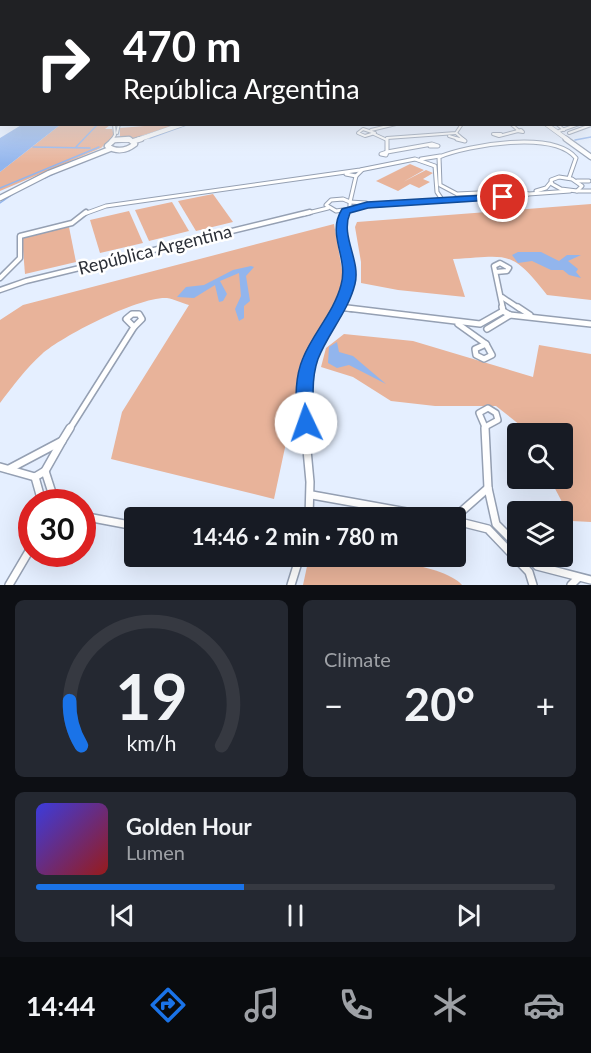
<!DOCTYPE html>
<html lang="en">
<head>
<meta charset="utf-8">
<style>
  :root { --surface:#171b24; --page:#242831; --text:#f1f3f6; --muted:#9ea1a6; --line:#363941; --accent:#1a73e8 }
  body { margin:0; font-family:Lato,sans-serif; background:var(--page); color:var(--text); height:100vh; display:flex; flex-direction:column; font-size:22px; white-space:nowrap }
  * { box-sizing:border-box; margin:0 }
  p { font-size:20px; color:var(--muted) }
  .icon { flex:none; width:33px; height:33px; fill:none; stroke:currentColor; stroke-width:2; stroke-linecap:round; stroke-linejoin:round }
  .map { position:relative; height:585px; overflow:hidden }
  .side { display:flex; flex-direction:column; gap:15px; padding:15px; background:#0d0f14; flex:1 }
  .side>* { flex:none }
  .banner { position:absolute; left:0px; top:0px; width:591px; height:126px; box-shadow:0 6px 24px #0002; background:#202124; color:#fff; overflow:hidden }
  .buttons { position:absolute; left:507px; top:423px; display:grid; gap:12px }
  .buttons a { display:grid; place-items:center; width:66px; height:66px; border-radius:6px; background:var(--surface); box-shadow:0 6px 24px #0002; font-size:30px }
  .speed { position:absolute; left:18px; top:489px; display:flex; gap:12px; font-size:30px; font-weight:700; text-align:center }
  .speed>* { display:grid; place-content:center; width:78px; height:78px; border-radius:50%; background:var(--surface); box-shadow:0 6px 24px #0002; line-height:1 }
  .speed .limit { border:9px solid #d22; background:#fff; color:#111 }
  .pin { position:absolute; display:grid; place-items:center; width:51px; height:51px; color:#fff; margin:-26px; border:3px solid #fff; border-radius:50%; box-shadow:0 2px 6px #0007 }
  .me { position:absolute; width:66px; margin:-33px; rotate:357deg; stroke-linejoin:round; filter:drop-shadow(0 0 4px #0008) }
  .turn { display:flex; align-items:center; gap:21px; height:126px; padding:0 24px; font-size:27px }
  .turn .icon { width:78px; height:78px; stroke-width:2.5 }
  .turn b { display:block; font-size:42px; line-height:51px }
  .big { font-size:45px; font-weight:700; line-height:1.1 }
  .side .card { flex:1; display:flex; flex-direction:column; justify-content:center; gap:9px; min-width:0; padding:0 21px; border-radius:9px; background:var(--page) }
  .side .dial { align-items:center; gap:0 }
  .dial svg { height:156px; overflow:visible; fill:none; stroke:var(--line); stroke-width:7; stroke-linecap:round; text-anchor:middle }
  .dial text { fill:var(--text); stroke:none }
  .song { display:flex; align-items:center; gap:18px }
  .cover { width:72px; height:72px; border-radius:9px; background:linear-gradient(135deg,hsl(240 70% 55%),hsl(0 70% 35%)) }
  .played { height:6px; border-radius:3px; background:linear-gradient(90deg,var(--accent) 40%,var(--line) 40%) }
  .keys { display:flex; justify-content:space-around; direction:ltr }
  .heat { display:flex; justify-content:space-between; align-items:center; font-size:33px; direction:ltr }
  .side .tiles { flex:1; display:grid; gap:15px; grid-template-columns:1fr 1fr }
  .card:last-child { grid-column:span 2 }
  .trip { position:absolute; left:124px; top:507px; width:342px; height:60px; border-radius:6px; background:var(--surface); box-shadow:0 6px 24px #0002; font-weight:700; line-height:60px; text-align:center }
  .tabs { display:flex; height:96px; justify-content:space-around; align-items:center; background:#090b0e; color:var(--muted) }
  .tabs .icon { width:42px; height:42px }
  .tabs .selected { color:var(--accent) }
  .tabs b { font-size:27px; color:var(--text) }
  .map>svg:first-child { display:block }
  .green { fill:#e8b39a }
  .water { fill:#92b5ed }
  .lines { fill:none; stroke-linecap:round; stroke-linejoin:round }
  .stream { stroke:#92b5ed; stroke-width:1.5 }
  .minor-far4-casing { stroke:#95a0b3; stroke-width:4 }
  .minor-far3-casing { stroke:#95a0b3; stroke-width:5 }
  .minor-far2-casing { stroke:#95a0b3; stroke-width:7 }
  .minor-far1-casing { stroke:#95a0b3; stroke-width:8 }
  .minor-casing { stroke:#95a0b3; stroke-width:10 }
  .secondary-far1-casing { stroke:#95a0b3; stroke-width:5 }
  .secondary-casing { stroke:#95a0b3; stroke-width:7 }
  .minor-far4 { stroke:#fff; stroke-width:2 }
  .minor-far3 { stroke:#fff; stroke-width:3 }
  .minor-far2 { stroke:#fff; stroke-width:4 }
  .minor-far1 { stroke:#fff; stroke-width:5 }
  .minor { stroke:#fff; stroke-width:7 }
  .secondary-far1 { stroke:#fff; stroke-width:4 }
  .secondary { stroke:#fff; stroke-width:4.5 }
  .route { fill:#1a73e8; stroke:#114b97; stroke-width:1.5 }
  .labels { text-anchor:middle; stroke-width:5; stroke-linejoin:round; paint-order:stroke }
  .street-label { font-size:18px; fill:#2a2e36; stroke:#fff }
</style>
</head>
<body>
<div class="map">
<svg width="591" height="585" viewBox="0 0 591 585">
  <rect width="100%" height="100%" fill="#e5efff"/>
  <!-- green -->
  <g class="green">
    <path d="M60,125H110L105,129H112L114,135L101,148L0,191V172Z"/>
    <path d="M156,125H175L134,138L120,136V128Z"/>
    <path d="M410,164L424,170L403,182L426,170L433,173L423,179L430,182L419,188L410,184L398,191L376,181Z"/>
    <path d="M213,194L233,222L196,231L178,201Z"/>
    <path d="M172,202L189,231L149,241L135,210Z"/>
    <path d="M591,204V300L547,295C511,249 509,256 453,259L465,297L398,290L361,283V262L355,227L357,222Z"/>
    <path d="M129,211L143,243L100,253L90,220Z"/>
    <path d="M334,224L344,281L325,322L305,354L274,499L111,459L122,412L189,305C182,303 174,299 167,298C140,296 62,336 42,354C26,368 13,386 0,403V320L23,305Z"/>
    <path d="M69,227L76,262L25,274L22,237Z"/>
    <path d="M344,334L413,341L533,377L539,345L591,354V522L572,521L550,479L562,478V434L530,433L496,406H435L391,401L353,377L321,367L326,348Z"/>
    <path d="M309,557C343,556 439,560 462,585H303Z"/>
  </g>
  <!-- water -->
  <g class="water">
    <path d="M23,124L60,125L0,172V138Z"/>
    <path d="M518,252H541L559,261L567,255H581L568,261L578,269L576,272L581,278L569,275L563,270H551L532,261L518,263L512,255Z"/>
    <path d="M251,266L254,267L246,276L250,301L244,306V318L239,321L235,309L241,296L239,273L220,281L227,294L223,301L219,302L215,285L194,298L177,297L186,287L204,285L233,270Z"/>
    <path d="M337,342L339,352L353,356L386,384L349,365L337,368L328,363L329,347Z"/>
  </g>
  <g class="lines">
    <!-- stream -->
    <g class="stream">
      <path d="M150,138L189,124"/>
      <path d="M575,140L591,137"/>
      <path d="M33,147L90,148"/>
      <path d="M76,147L98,124"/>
      <path d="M45,178L59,171"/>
      <path d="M0,188L99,147"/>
      <path d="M0,203L16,192"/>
    </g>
    <defs>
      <g id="minor-far4">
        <path d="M511,124L518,130"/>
        <path d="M557,124L564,130"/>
        <path d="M363,129L375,133L365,136L358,133Z"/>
        <path d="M371,130L396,124"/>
        <path d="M521,130L523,132L517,131Z"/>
        <path d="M559,131L579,124"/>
        <path d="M117,133L119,124"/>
        <path d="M456,133L464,140"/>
        <path d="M569,133L591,125L587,124"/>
        <path d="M374,134L387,140"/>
        <path d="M501,134H493L499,136L518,131"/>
        <path d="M449,136L462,140"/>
        <path d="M387,138L456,133L462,124"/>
        <path d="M112,140L115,135L114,124"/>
      </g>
      <g id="minor-far3">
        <path d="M387,139V152"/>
        <path d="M457,139L465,141L462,139"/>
        <path d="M111,141L113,139"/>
        <path d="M387,152L386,155L381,154Z"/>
        <path d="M387,152L432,144L438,146H430"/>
        <path d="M421,159L440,156"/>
        <path d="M346,174L356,176L362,170"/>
        <path d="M559,177L572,179L582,186L577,191L561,189L552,184L551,180Z"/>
        <path d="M577,181H589"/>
        <path d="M536,191L546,188L551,182"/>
        <path d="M577,191H591"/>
        <path d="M528,194L519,191L457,194L440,185L439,157C469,145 553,130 576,158L569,178"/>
        <path d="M343,199L350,202V209L336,211L326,205L331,200Z"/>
        <path d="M350,202L366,203"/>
        <path d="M350,202L356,176"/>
        <path d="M352,207L570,191"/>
        <path d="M84,214L106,206L360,170L415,159L435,166L437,192L441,198"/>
        <path d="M304,214L328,208"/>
        <path d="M345,214L346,211"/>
      </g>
      <g id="minor-far2">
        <path d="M496,272L507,271L509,268L500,263L494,266L503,309"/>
        <path d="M0,278L20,258V236L72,223L86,212"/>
        <path d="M0,290L26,281L310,212"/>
        <path d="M502,297L520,309"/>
        <path d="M339,307L352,309"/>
        <path d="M340,309L349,281L341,228L345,212"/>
      </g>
      <g id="minor-far1">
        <path d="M339,307L480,324L503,311"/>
        <path d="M502,307L503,311"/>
        <path d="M518,307L530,315"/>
        <path d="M503,311L510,315L591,324"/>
        <path d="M132,314H139L142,319L134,327L126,319Z"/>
        <path d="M458,324L486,344"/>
        <path d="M487,329L510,315"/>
        <path d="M486,344L492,355L484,359L476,355L475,349Z"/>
        <path d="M488,408L496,413L498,420L485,427L479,413Z"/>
        <path d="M485,427V430"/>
        <path d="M69,430L134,327"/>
        <path d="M305,430C301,371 314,356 340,307"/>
      </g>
      <g id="minor">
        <path d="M305,428L310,482L309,518"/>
        <path d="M485,428L488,488L496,524L518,546"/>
        <path d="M0,467L35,477L45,471L62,441"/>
        <path d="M9,469L62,441L70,428"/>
        <path d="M45,471L55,502"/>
        <path d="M35,477L42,502"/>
        <path d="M312,495L440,518"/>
        <path d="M82,516L135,526"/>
        <path d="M454,518L488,488"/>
        <path d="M456,521L488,529L529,572L533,585"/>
        <path d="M528,556L537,566L591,580"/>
        <path d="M9,585L32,546"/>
        <path d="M291,585L300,556"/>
        <path d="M571,585L578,578"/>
      </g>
      <g id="secondary-far1">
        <path d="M546,124L568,140"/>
        <path d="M114,140H130"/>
        <path d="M137,140L183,124"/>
      </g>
      <g id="secondary">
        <path d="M129,139L135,144C126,151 116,152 107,146L114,140Z"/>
        <path d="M566,139L591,157"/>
        <path d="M134,141L141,139"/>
        <path d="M0,198L49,173L110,149"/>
      </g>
    </defs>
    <!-- minor-far4 casing -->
    <use href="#minor-far4" class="minor-far4-casing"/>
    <!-- minor-far3 casing -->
    <use href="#minor-far3" class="minor-far3-casing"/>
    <!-- minor-far2 casing -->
    <use href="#minor-far2" class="minor-far2-casing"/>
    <!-- minor-far1 casing -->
    <use href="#minor-far1" class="minor-far1-casing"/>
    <!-- minor casing -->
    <use href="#minor" class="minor-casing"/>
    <!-- secondary-far1 casing -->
    <use href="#secondary-far1" class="secondary-far1-casing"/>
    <!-- secondary casing -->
    <use href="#secondary" class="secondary-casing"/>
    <!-- minor-far4 -->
    <use href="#minor-far4" class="minor-far4"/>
    <!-- minor-far3 -->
    <use href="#minor-far3" class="minor-far3"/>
    <!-- minor-far2 -->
    <use href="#minor-far2" class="minor-far2"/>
    <!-- minor-far1 -->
    <use href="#minor-far1" class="minor-far1"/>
    <!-- minor -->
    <use href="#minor" class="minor"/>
    <!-- secondary-far1 -->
    <use href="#secondary-far1" class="secondary-far1"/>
    <!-- secondary -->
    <use href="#secondary" class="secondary"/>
  </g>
  <!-- sky -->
  <linearGradient id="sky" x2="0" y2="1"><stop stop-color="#85b4ea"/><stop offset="0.5" stop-color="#f3f8ff"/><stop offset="1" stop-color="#f3f8ff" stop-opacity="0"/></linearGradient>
  <rect width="591" height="164" fill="url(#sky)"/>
  <!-- route -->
  <path class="route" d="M503,194L508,197L507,199L368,208L350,213C340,236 361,260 355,284C348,312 328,333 318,359C311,379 313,401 315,423L312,428L306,430L299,428L297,423C296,401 294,379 303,358C313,333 334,312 341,285C349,257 326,235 342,209L367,202Z"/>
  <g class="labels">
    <!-- street labels -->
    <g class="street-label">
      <text transform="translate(155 250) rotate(-14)" y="6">República Argentina</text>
    </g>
  </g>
</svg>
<div class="buttons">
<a><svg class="icon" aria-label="search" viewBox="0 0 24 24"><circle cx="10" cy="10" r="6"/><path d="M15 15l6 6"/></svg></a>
<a><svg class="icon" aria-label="layers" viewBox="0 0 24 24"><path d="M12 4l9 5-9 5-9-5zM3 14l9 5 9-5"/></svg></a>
</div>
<div class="speed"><div class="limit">30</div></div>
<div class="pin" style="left:503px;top:197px;background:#d93025"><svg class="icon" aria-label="arrive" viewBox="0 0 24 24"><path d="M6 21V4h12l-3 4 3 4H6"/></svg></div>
<svg class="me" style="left:306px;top:423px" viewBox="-20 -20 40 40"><circle r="19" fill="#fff"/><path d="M0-13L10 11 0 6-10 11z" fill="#1a73e8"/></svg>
<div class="trip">14:46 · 2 min · 780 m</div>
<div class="banner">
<div class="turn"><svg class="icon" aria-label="right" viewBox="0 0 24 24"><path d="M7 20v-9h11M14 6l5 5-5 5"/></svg><div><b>470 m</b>República Argentina</div></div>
</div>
</div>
<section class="side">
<div class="tiles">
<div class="card dial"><svg viewBox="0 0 100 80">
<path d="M14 69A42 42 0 1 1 86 69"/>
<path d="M14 69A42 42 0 0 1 8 46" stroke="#1a73e8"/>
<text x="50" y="56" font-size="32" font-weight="700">19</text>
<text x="50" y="72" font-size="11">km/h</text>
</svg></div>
<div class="card"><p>Climate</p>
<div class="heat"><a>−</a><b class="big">20°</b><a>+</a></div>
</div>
<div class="card">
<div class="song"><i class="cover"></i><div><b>Golden Hour</b><p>Lumen</p></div></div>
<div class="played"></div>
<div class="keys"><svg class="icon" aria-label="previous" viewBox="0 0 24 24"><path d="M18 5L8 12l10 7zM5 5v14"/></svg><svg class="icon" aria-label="pause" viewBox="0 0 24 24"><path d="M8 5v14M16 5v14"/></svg><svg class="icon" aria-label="next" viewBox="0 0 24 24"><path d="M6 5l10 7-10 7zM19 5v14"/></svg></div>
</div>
</div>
</section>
<nav class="tabs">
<b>14:44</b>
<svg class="icon selected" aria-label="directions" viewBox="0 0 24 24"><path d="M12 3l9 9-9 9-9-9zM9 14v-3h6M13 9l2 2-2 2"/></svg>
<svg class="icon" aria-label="music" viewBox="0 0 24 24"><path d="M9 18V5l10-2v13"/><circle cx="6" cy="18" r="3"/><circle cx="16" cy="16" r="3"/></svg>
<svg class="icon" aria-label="phone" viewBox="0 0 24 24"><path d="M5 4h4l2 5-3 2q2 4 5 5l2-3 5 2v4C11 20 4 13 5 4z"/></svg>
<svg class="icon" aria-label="climate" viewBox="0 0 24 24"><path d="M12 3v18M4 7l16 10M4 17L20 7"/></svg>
<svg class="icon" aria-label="car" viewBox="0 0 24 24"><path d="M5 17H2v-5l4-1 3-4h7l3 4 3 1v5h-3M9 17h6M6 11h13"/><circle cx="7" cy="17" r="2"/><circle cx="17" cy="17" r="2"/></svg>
</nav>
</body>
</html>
